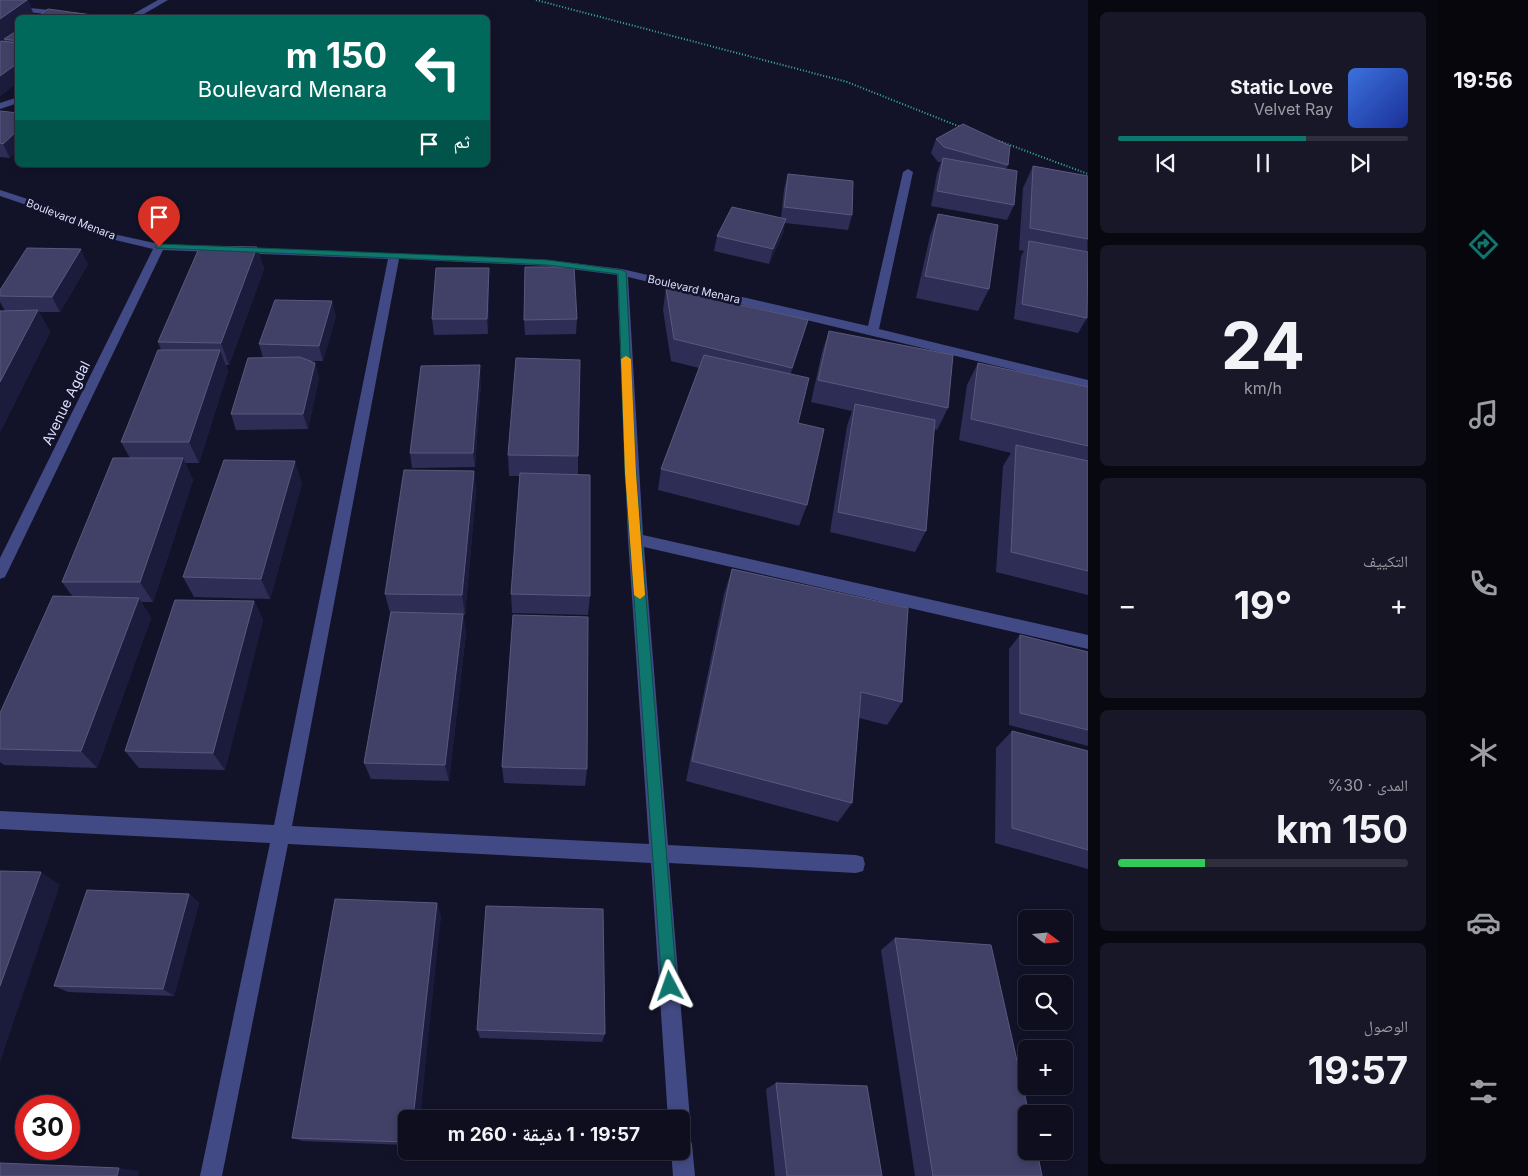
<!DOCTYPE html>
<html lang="ar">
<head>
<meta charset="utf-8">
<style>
  :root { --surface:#0e0e1f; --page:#171728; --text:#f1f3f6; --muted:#9b9ca4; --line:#2e2e3d; --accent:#0f766e }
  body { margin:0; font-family:Inter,"Noto Naskh Arabic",sans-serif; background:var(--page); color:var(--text); direction:rtl; height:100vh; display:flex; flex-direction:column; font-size:19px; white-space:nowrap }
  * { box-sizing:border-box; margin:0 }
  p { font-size:16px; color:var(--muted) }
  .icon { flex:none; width:28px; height:28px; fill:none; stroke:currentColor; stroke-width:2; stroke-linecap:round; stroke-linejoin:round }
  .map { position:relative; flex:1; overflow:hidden; direction:ltr }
  .sheet { display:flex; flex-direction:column; gap:12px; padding:12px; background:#080811; width:350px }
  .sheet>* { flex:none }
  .top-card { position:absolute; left:15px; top:15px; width:475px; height:152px; border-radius:8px; box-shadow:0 2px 8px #0003,0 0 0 1px var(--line); direction:rtl; background:#00695c; color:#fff; overflow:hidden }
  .needle { width:32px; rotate:106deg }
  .fabs { position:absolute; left:1018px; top:910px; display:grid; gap:10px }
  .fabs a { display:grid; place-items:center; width:55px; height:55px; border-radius:8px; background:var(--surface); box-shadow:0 2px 8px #0003,0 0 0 1px var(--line); font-size:25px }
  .speed { position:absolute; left:15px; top:1095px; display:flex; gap:10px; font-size:25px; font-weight:700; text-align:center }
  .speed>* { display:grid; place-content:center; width:65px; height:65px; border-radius:50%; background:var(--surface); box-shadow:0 2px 8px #0003,0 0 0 1px var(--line); line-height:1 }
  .speed .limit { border:8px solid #d22; background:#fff; color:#111 }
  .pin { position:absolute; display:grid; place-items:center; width:42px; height:42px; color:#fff; margin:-51px -21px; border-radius:50% 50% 50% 0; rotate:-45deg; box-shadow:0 0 5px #0007 }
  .pin .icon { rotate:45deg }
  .me { position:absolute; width:55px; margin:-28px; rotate:356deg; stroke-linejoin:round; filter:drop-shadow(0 0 4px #0008) }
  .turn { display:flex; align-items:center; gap:18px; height:105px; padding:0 20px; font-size:22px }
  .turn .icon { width:65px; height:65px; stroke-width:2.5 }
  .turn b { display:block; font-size:35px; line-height:42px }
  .then { display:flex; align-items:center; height:48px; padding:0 20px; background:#0003; gap:10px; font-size:19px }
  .big { font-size:38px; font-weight:700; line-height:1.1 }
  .sheet .tile { flex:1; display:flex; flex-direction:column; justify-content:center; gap:8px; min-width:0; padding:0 18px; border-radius:8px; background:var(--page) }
  .sheet .dial { align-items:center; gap:0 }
  .dial b { font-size:65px; line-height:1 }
  .song { display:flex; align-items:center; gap:15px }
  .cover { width:60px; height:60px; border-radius:8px; background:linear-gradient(135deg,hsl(220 70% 55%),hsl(230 70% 35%)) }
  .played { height:5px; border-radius:2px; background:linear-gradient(90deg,var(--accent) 65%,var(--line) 65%) }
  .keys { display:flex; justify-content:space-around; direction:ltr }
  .heat { display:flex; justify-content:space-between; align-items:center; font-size:28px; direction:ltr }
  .charge { height:8px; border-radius:4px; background:linear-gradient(90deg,#34c759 30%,var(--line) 0) }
  .trip { position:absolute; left:398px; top:1110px; width:292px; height:50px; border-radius:8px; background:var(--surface); box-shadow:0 2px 8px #0003,0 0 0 1px var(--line); font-weight:700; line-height:50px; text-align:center; direction:rtl }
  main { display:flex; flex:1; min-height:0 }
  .menu { display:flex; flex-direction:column; width:90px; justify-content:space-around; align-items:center; background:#06060c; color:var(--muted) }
  .menu .icon { width:35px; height:35px }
  .menu .active { color:var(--accent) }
  .menu b { font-size:22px; color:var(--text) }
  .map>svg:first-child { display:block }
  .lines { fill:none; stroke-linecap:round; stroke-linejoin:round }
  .path { stroke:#3ab497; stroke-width:2; stroke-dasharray:1 2; stroke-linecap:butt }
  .minor { fill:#414a84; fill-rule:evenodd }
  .wall { fill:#2e2d55 }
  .shaded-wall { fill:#1b1b3c }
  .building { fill:#414067; stroke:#59597e }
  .route { fill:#0f766e; stroke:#0a4d48 }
  .slow { fill:#f59e0b }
  .labels { text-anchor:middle; stroke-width:5; stroke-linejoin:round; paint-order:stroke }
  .far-street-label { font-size:11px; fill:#dddffd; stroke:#121329 }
  .street-label { font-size:14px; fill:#dddffd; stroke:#121329 }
</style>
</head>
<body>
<main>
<nav class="menu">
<b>19:56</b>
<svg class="icon active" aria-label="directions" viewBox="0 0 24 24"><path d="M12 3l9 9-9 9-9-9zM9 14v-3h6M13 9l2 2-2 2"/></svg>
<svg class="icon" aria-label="music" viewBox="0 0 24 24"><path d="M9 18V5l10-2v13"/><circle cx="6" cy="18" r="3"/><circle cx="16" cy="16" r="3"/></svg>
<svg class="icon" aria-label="phone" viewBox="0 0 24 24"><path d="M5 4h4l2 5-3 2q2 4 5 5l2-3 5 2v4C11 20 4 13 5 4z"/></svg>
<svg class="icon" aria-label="climate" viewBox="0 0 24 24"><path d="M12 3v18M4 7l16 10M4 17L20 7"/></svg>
<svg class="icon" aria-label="car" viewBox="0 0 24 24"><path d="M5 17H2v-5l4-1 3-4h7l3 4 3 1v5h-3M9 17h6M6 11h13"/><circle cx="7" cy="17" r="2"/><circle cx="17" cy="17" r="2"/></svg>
<svg class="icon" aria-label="filters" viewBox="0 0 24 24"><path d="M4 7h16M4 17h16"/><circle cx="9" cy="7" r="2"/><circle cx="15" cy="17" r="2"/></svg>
</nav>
<section class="sheet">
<div class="tile">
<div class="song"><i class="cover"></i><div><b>Static Love</b><p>Velvet Ray</p></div></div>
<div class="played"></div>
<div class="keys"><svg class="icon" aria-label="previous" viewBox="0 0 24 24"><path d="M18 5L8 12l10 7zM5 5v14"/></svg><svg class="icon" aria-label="pause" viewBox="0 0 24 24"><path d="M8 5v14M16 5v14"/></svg><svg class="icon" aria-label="next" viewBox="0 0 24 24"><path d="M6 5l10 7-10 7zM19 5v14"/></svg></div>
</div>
<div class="tile dial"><b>24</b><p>km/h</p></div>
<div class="tile"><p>التكييف</p>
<div class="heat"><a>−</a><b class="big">19°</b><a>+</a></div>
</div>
<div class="tile"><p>المدى · 30%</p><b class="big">150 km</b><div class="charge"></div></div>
<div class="tile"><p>الوصول</p><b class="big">19:57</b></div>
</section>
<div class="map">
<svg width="1088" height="1176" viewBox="0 0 1088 1176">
  <rect width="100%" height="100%" fill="#121329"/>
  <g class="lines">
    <!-- path -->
    <g class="path">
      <path d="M536,0L847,82L963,128"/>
      <path d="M999,141L1088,174"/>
    </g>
    <!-- minor -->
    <g class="minor">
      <path d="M158,0H168L137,18H126Z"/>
      <path d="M0,5L110,16L114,18H82L0,9Z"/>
      <path d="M18,97V103L0,109V103Z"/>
      <path d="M908,169L913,172L879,329L1088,380V388L628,277L643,535L1088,635V649L644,547L668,845L856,855L863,857L865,864L863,871L856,873L669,863L690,1119L687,1127L681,1129V1119H668L651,863L288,844L222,1176H200L270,843L0,829V811L274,825L388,259L163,250L7,573L5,577L0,579V558L153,249L111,239L44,211L0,196V190L52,207L118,235L159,244L548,260L622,269L868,326L903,172ZM399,259L548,266L617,275L628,539L649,844L292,826Z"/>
      <path d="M681,1133L689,1136L692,1144L695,1176H673L671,1151H681Z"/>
    </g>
  </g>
  <!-- wall -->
  <g class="wall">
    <path d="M0,0H28L35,18H18V82L0,96Z"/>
    <path d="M0,111L10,158L0,157Z"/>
    <path d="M936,139L1008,165L1006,169L1014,205L1007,220L931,206L937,173L941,162H938L931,153Z"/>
    <path d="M1033,166L1088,176L1087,318L1078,333L1014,319L1021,256L1024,251L1019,250L1023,188Z"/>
    <path d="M788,174L852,215L848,230L785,223L783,234L769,264L714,251L717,236L781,218L784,189Z"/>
    <path d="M938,214L989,289L978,311L916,298L930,236Z"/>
    <path d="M257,247L264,269L229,365H226L228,371L199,463H185L193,480L153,602H141L151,618L97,768L4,765L0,762V713L73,597L62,582L130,458L121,442L161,350L158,342Z"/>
    <path d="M88,264L60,312H39L50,332L0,432V311H5L0,302V296Z"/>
    <path d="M489,283L488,334L434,335L432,319Z"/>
    <path d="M666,288L808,320L791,374L798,423L807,505L799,526L658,490L661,469L699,368L671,361L663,310Z"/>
    <path d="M336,316L323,361H308L315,363L319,378L308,429L236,430L231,414L263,358L259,344Z"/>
    <path d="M577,319L576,334L525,335L524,320Z"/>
    <path d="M829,331L948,408L937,430L934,429L926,531L915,552L830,532L847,426L852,411L811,402L822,352Z"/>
    <path d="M978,363L1088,387V595L996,572L1003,466L1011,453L959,440L967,385Z"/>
    <path d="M481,381L475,467L412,468L410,453Z"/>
    <path d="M508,455L578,456V475L590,596L588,615L512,613L511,594L520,476H509Z"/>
    <path d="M474,471L476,492L465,615H463L466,633L449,781L371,779L364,763L390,613L385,594Z"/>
    <path d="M302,483L270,599L194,597L183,577Z"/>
    <path d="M732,569L902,702L887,725L859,718L852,803L838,822L686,781L724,594Z"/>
    <path d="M254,601L263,620L225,770L139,768L125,751Z"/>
    <path d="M1020,635L1088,652V746L1009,725V649Z"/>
    <path d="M1012,731L1088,751V869L995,843L996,748Z"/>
    <path d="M502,767L587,769L585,786L504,783Z"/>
    <path d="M189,894L199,903L174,996L68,992L54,986Z"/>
    <path d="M441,916L406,1119V1145L303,1141L292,1138Z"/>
    <path d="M895,938L1042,1176H915L881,950Z"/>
    <path d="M477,1030L605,1034L602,1042L480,1038Z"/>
    <path d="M776,1083L882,1176H775L766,1089Z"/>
  </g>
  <!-- shaded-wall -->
  <g class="shaded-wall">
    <path d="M28,0L35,18H18V33L4,39L5,41L0,45V19Z"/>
    <path d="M85,14L86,18H80Z"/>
    <path d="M18,63V82L0,96V76Z"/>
    <path d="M18,130V152L10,158L3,144Z"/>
    <path d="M786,219L783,234L769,264L773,249Z"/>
    <path d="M257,247L264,269L229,365L221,343Z"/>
    <path d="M81,249L88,264L60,312L52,297Z"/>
    <path d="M489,268V283L488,334L487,319Z"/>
    <path d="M332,301L336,316L323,361L319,346Z"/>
    <path d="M38,310L50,332L0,432V382Z"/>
    <path d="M808,320L801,342L786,389L792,368Z"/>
    <path d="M220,350L228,371L199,463L189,442Z"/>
    <path d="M315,363L319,378L308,429L303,414Z"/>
    <path d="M480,365L481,381L475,467L473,453Z"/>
    <path d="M183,458L193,480L153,602L140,582Z"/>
    <path d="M295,461L302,483L270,599L261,579Z"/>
    <path d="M474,471L476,492L465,615L462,595Z"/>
    <path d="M139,598L151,618L97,768L81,751Z"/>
    <path d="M254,601L263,620L225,770L213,753Z"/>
    <path d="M463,614L466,633L449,781L445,765Z"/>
    <path d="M41,872L60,885L0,1062V986Z"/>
    <path d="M189,894L199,903L174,996L163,989Z"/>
    <path d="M437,903L441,916L420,1119H413Z"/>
    <path d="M119,1168L139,1171L138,1176H117Z"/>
  </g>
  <!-- building -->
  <g class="building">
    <path d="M0,0H27L0,19Z"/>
    <path d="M48,9L85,14L80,18H36Z"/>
    <path d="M18,30V41L4,39Z"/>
    <path d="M1,41L18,43V63L0,76V42Z"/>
    <path d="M0,111L18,113V130L3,144L0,143Z"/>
    <path d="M963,124L1010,146L1008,165L944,147L936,139Z"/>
    <path d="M943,158L1017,171L1014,205L937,191Z"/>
    <path d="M1033,166L1088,176V239L1030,228Z"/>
    <path d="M788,174L853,181L852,215L784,207Z"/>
    <path d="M732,207L786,219L773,249L717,236Z"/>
    <path d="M938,214L998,225L989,289L925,276Z"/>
    <path d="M1029,241L1088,252L1087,318L1022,304Z"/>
    <path d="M200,246L257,247L221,343L158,342Z"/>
    <path d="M27,248L81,249L52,297L0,296V290Z"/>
    <path d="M525,267H574L577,319L524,320Z"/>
    <path d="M436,268H489L487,319H432Z"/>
    <path d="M666,288L808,320L792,368L674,339Z"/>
    <path d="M275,300L332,301L319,346L259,344Z"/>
    <path d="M38,310L0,382V311Z"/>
    <path d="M829,331L953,355L948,408L818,380Z"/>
    <path d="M158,350H220L189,442H121Z"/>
    <path d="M704,355L809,378L798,423L824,429L807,505L661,469Z"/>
    <path d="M300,357L315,363L303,414H231L248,358Z"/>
    <path d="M516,358L580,360L578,456L508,455Z"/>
    <path d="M978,363L1088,387V446L971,419Z"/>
    <path d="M480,365L473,453H410L421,366Z"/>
    <path d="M855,404L935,420L926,531L838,512Z"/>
    <path d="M1016,445L1088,461V571L1011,552Z"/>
    <path d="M113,458H183L140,582H62Z"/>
    <path d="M224,460L295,461L261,579L183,577Z"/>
    <path d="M404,470L474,471L462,595L385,594Z"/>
    <path d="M520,473L590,475V596L511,594Z"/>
    <path d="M732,569L908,608L902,702L861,692L852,803L692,761Z"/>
    <path d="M53,596L139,598L81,751L0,749V713Z"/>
    <path d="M175,600L254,601L213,753L125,751Z"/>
    <path d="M391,612L463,614L445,765L364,763Z"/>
    <path d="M513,615L588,617L587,769L502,767Z"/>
    <path d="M1020,635L1088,652V730L1020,713Z"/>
    <path d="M1012,731L1088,751V850L1012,828Z"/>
    <path d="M0,871L41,872L0,986Z"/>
    <path d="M87,890L189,894L163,989L54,986Z"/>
    <path d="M335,899L437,903L413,1119H406V1142L292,1138Z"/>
    <path d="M486,906L603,909L605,1034L477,1030Z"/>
    <path d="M895,938L991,945L1029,1114H1026V1151H1037L1042,1176H933Z"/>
    <path d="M776,1083L867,1086L882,1176H787Z"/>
    <path d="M0,1163L119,1168L117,1176H0Z"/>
  </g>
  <!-- route -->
  <path class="route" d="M159,244L485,257L548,260L622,270L626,272L636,473L677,986L675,992L670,994L664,992L662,986L625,473L618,274L548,265L485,262L156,248L155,247Z"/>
  <!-- slow -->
  <path class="slow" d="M626,356L631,359L636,473L645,595L640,599L634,595L625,473L621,359Z"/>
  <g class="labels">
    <!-- far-street labels -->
    <g class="far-street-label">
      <text transform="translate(71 219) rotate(21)" y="4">Boulevard Menara</text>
      <text transform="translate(694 289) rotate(13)" y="4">Boulevard Menara</text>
    </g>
    <!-- street labels -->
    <g class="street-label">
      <text transform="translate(66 403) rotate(-64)" y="5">Avenue Agdal</text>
    </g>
  </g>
</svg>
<div class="fabs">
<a><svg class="needle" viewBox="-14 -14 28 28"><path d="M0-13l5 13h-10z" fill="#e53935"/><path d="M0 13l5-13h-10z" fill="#9b9ca4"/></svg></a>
<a><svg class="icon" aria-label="search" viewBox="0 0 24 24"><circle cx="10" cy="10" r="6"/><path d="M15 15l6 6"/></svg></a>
<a>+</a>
<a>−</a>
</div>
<div class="speed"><div class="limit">30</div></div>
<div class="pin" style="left:159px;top:247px;background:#d93025"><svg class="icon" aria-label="arrive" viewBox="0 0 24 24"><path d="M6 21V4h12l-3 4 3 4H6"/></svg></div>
<svg class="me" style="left:670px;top:986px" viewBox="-20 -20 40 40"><path d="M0-17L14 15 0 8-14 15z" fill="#0f766e" stroke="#fff" stroke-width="4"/></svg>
<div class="trip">19:57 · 1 دقيقة · 260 m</div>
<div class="top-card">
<div class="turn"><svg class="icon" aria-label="left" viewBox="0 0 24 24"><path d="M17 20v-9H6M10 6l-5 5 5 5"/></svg><div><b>150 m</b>Boulevard Menara</div></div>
<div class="then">ثم<svg class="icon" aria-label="arrive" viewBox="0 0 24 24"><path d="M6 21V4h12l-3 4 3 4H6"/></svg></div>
</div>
</div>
</main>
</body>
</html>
